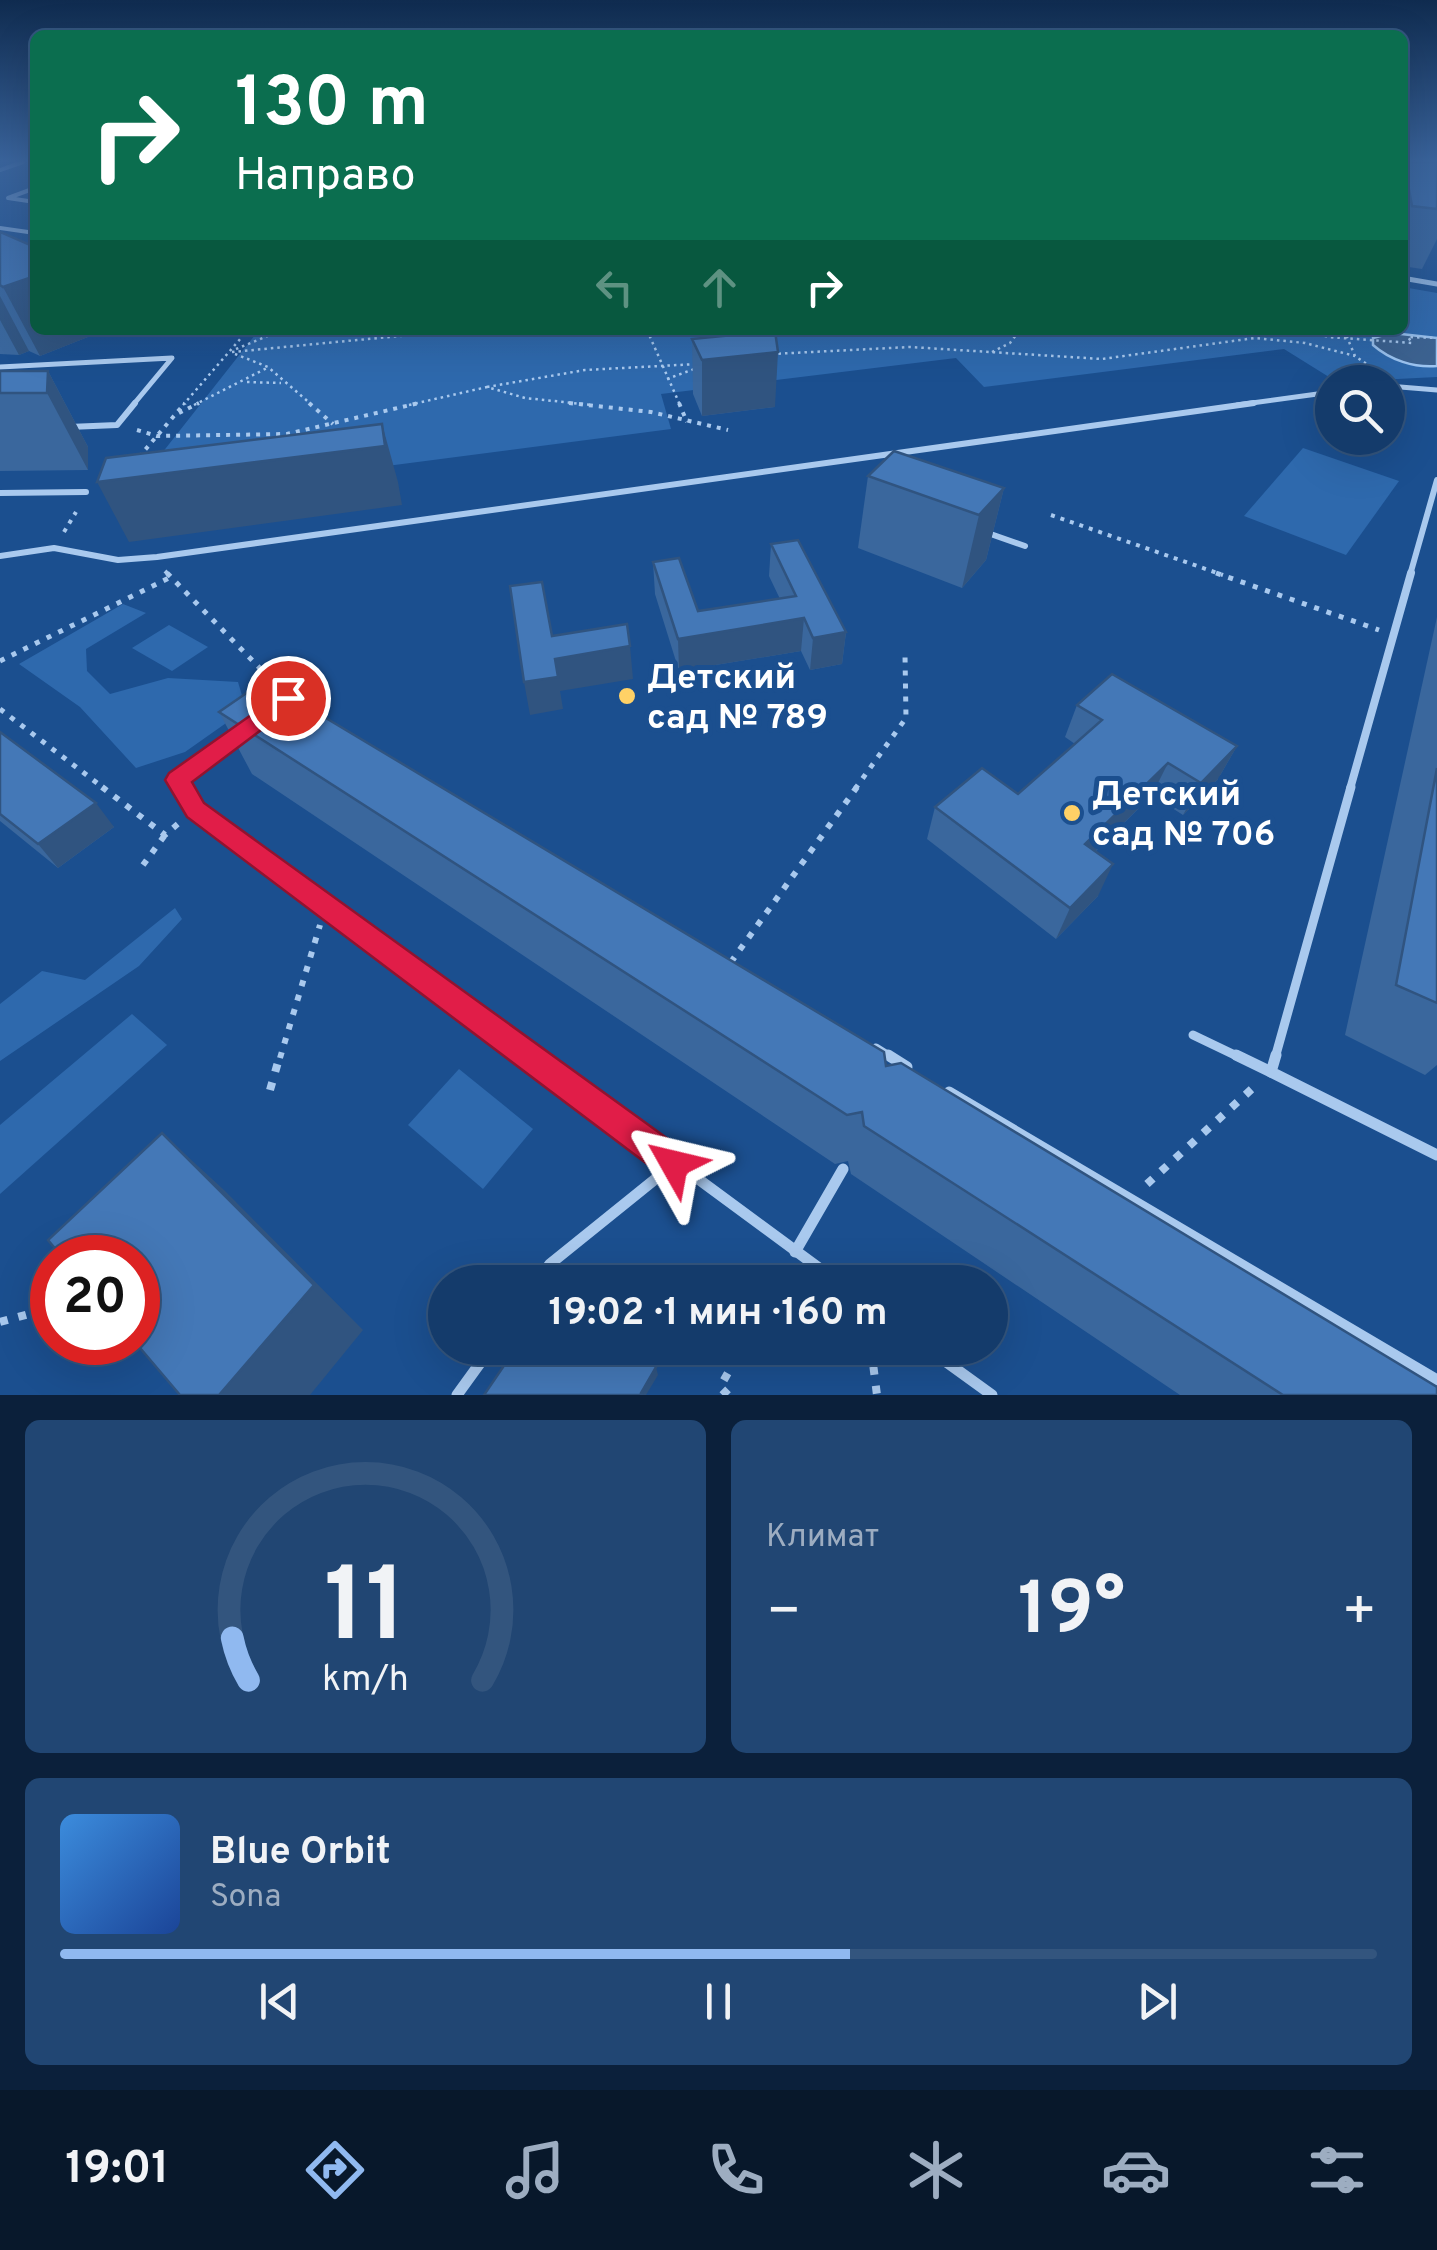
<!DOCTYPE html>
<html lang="ru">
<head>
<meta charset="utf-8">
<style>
  :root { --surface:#143b6b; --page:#214673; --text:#f1f3f6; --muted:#9dadc1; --line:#33557e; --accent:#90b9f0 }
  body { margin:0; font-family:Overpass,sans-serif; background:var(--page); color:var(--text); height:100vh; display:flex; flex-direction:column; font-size:38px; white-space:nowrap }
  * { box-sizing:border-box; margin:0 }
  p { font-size:32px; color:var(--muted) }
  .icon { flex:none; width:55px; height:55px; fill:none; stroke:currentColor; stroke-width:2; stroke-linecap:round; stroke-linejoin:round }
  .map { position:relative; height:1395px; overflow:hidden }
  .details { display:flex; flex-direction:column; gap:25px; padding:25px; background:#0b203b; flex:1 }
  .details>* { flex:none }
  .top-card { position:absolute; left:30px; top:30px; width:1378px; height:305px; border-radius:15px; box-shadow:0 10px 40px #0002,0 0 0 2px var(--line); background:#0b6e4f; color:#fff; overflow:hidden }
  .fabs { position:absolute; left:1315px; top:365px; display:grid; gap:20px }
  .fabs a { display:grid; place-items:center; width:90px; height:90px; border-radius:50%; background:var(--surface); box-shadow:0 10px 40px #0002,0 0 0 2px var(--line); font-size:50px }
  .speed { position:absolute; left:30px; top:1235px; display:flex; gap:20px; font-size:50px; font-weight:700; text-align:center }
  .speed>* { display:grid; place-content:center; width:130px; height:130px; border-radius:50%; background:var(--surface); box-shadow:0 10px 40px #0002,0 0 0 2px var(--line); line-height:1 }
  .speed .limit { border:15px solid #d22; background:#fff; color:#111 }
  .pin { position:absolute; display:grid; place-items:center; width:85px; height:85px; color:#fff; margin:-42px; border:5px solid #fff; border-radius:50%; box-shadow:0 2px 10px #0007 }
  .me { position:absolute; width:110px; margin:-55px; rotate:307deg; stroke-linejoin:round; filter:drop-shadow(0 0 8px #0008) }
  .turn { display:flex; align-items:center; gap:35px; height:210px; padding:0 40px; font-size:45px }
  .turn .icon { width:130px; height:130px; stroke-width:2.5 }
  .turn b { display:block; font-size:70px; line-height:85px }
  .lanes { display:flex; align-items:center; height:95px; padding:0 40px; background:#0003; justify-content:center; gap:50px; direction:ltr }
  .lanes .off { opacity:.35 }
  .big { font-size:75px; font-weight:700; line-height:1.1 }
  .details .widget { flex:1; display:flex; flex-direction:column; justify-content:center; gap:15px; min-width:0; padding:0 35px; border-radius:15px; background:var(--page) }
  .details .dial { align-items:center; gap:0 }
  .dial svg { height:260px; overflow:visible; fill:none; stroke:var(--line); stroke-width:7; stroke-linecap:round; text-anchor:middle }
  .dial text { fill:var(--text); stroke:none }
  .song { display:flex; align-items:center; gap:30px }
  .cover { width:120px; height:120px; border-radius:15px; background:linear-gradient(135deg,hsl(210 70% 55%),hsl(220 70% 35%)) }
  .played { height:10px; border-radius:5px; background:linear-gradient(90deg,var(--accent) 60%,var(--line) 60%) }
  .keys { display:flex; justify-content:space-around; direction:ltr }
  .heat { display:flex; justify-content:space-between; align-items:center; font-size:55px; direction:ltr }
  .details .tiles { flex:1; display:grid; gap:25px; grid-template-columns:1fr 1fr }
  .widget:last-child { grid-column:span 2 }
  .trip { position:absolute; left:428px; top:1265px; width:580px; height:100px; border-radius:50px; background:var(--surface); box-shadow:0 10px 40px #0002,0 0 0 2px var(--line); font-weight:700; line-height:100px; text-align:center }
  .dock { display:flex; height:160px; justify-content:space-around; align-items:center; background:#08182b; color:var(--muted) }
  .dock .icon { width:70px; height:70px }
  .dock .current { color:var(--accent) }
  .dock b { font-size:45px; color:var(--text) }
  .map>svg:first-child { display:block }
  .green { fill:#2e69ad }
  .water { fill:#3c6290; stroke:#9cc4f0; stroke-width:2.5 }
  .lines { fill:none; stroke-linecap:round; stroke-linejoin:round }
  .path-far4 { stroke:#a9c9ee; stroke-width:2.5; stroke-dasharray:2.5 4; stroke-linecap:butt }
  .path-far3 { stroke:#a9c9ee; stroke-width:4; stroke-dasharray:4 6; stroke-linecap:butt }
  .path-far2 { stroke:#a9c9ee; stroke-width:5; stroke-dasharray:5 8; stroke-linecap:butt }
  .path-far1 { stroke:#a9c9ee; stroke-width:6; stroke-dasharray:6 9; stroke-linecap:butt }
  .path { stroke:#a9c9ee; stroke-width:8; stroke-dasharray:8 11; stroke-linecap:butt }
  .service-far5 { stroke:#a9c9ee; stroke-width:4 }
  .service-far4 { stroke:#a9c9ee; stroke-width:5 }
  .service-far3 { stroke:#a9c9ee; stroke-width:6 }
  .service-far2 { stroke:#a9c9ee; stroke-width:8 }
  .service-far1 { stroke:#a9c9ee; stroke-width:9 }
  .service { stroke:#a9c9ee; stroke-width:11 }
  .wall { fill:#3a679d }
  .shaded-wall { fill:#305480 }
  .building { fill:#4478b7; stroke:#305480; stroke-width:2.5 }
  .route { fill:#e11d48; stroke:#92132f; stroke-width:2.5 }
  .poi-dot { fill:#ffd166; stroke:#1b4f8f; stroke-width:4 }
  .labels { text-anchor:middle; stroke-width:10; stroke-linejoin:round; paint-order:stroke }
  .poi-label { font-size:35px; font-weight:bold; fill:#fff; stroke:#1b4f8f; text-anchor:start }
</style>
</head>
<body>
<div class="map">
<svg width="1437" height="1395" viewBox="0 0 1437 1395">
  <rect width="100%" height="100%" fill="#1b4f8f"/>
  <!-- green -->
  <g class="green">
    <path d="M1403,287L1437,293V377L1337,382L1284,349L984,387L956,358L661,394L671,429L125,500L259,330L442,335L491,330H1402Z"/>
    <path d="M1303,448L1399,481L1346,555L1244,516Z"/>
    <path d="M123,604L146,613L86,649L87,671L110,694L168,678L238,682L246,709L185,752L136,768L80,707L19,664Z"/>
    <path d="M169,625L208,647L172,671L132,648Z"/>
    <path d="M175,908L182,919L139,966L0,1061V1004L42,971L85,980Z"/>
    <path d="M132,1014L167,1045L0,1194V1125Z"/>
    <path d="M459,1069L533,1129L483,1189L408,1125Z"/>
  </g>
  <!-- water -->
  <path class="water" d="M1392,333L1437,338V366C1414,368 1390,360 1373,345V338Z"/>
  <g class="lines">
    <!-- path-far4 -->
    <g class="path-far4">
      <path d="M647,330L680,405"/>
      <path d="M1306,330L1328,337L1412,343L1408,337L1437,338"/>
      <path d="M1344,330L1355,356L1378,372"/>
      <path d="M236,349L282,330"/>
      <path d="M232,352L462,330"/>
      <path d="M992,352L1010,343L1020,330"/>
      <path d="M235,354L268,367L312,405"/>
      <path d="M772,354L910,347L1102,359L1255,338L1305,343L1355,356"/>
      <path d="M667,379L697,368"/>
      <path d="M247,382L281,383"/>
      <path d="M487,387L585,370L697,364"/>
      <path d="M183,405L248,330"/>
      <path d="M194,405L267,368"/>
      <path d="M409,405L487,387L525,398L592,405"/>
    </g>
    <!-- path-far3 -->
    <g class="path-far3">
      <path d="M309,403L333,424"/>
      <path d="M569,403L651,412L728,430"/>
      <path d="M679,403L687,422"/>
      <path d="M179,413L199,403"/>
      <path d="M137,430L157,436L287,434L419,403"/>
      <path d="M139,457L185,403"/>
      <path d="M1051,515L1223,575"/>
      <path d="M64,532L76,512"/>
      <path d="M165,571L169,575"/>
    </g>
    <!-- path-far2 -->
    <g class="path-far2">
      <path d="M167,573L286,695"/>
      <path d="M1216,573L1379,630"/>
      <path d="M0,661L169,578"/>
      <path d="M0,709L105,789"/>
      <path d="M855,789L906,718L905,655"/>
    </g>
    <!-- path-far1 -->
    <g class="path-far1">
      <path d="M102,787L165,835L180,822"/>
      <path d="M143,865L165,835"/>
      <path d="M731,962L857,787"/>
      <path d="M280,1058L320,925"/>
    </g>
    <!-- path -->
    <g class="path">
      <path d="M270,1090L280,1055"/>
      <path d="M1147,1184L1254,1087"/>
      <path d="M778,1282L786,1268"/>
      <path d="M0,1322L29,1314"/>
      <path d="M871,1348L877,1395"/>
      <path d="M728,1395L720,1387L742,1348"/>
    </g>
    <!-- service-far5 -->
    <g class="service-far5">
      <path d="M0,170L23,162"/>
      <path d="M35,188L8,198L35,202"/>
      <path d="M0,228L35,233"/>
    </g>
    <!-- service-far4 -->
    <g class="service-far4">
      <path d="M1402,278L1437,284"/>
      <path d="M0,367L172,358L133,405"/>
      <path d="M1388,386L1437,390"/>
      <path d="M1237,405L1332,392"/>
    </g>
    <!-- service-far3 -->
    <g class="service-far3">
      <path d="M69,427L117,425L135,403"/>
      <path d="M0,493L86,492"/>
      <path d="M982,531L1025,546"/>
      <path d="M0,556L54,548L118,560L157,557L1254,403"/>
      <path d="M1410,575L1437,480"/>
    </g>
    <!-- service-far2 -->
    <g class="service-far2">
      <path d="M183,789L178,780L240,733"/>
      <path d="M1350,789L1411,573"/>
    </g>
    <!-- service-far1 -->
    <g class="service-far1">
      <path d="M182,787L196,810L533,1058"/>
      <path d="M1193,1035L1241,1058"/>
      <path d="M876,1048L892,1058"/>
      <path d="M1275,1058L1351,787"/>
    </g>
    <!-- service -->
    <g class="service">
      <path d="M530,1055L838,1282"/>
      <path d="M888,1055L907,1067"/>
      <path d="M1236,1055L1271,1072"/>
      <path d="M1276,1055L1271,1072L1437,1155"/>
      <path d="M949,1092L1437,1380"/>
      <path d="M795,1252L843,1169"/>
      <path d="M537,1282L550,1264L674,1164"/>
      <path d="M927,1348L992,1395"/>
      <path d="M457,1395L491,1348"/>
    </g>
  </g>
  <!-- wall -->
  <g class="wall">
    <path d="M1402,162H1437V239L1422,269L1402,266Z"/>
    <path d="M0,232L103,331L40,356L29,351L19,355L0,354Z"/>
    <path d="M692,339L775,407L702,416L693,394Z"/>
    <path d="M0,371H48L88,447V470L0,471Z"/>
    <path d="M868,476L1004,488L986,560L962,588L858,548Z"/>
    <path d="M771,544L846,632L842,664L810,670L801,651L679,671L655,594L653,562L698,611L780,599L769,576Z"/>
    <path d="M1437,617V1065L1425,1075L1345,1035Z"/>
    <path d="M1077,705L1237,746L1218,779L1183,815L1152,795L1095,852L1098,896L1056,939L927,839L935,807L1018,794L1075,744L1065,737Z"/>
    <path d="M219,712L886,1066L1437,1395H1180L851,1174L848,1161L835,1164L252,774Z"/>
    <path d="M0,732L114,827L58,868L0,821Z"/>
  </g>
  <!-- shaded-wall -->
  <g class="shaded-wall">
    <path d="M35,276V330L103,331L40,356L3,287Z"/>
    <path d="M0,296L29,351L19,355L0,320Z"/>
    <path d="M778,352L775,407L702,416V360Z"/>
    <path d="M48,371L88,447V470L47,393Z"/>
    <path d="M382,424L398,482L402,505L129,542L97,482Z"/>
    <path d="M1004,488L986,560L962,588L979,515Z"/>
    <path d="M804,618L801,651L679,671L678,639Z"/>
    <path d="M846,632L842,664L810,670L813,638Z"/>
    <path d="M630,646L633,679L560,691L563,709L530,715L524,682L555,659Z"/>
    <path d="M1237,746L1218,779L1183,815L1201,783Z"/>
    <path d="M1168,763L1152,795L1070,876L1085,844Z"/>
    <path d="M96,803L114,827L58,868L38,844Z"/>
    <path d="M1113,864L1098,896L1056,939L1070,908Z"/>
    <path d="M162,1133L224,1190L363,1330L310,1395H219Z"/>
    <path d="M656,1367L658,1375L646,1395H641V1393Z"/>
  </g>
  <!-- building -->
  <g class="building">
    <path d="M1404,162H1437V209L1412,206Z"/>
    <path d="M0,232L35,247V276L3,287L0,285Z"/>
    <path d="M775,331L778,352L702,360L692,339Z"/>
    <path d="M0,371H48L47,393H0Z"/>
    <path d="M382,424L385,446L97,482L106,458Z"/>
    <path d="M894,451L1004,488L979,515L868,476Z"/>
    <path d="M798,540L846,632L813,638L804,618L678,639L653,562L679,558L698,611L796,596L771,544Z"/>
    <path d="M542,582L552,636L627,624L630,646L555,659L558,677L524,682L510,586Z"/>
    <path d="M1112,674L1237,746L1201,783L1168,763L1085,844L1113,864L1070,908L935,807L982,768L1018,794L1102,720L1077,705Z"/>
    <path d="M264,681L884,1052L886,1066L901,1063L1437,1387V1395H1283L864,1126L862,1112L847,1115L219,712Z"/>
    <path d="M0,732L96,803L38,844L0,814Z"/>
    <path d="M1437,768V1003L1396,985Z"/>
    <path d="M162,1133L314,1285L219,1395H180L135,1342H138V1258H63L48,1240Z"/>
    <path d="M516,1348H633L656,1367L641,1393L643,1395H484Z"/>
  </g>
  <!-- sky -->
  <linearGradient id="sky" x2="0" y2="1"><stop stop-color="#0f2b4f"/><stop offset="0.45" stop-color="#39639b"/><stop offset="1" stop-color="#39639b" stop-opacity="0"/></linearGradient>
  <rect width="1437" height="357" fill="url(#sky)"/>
  <!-- route -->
  <path class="route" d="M288,689L300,698L297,703L192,782L204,803L686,1152L691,1164L686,1176L674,1181L663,1176L187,817L165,780L169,773Z"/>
  <!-- markers -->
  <g class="poi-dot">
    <circle cx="627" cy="696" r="10"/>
    <circle cx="1072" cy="813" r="10"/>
  </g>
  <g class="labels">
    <!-- poi labels -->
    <g class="poi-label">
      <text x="647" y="688">Детский<tspan x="647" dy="40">сад № 789</tspan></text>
      <text x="1092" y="805">Детский<tspan x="1092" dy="40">сад № 706</tspan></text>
    </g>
  </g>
</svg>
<div class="fabs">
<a><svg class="icon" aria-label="search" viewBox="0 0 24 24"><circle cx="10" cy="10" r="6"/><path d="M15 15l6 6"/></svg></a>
</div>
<div class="speed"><div class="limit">20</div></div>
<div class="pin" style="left:288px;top:698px;background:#d93025"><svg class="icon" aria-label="arrive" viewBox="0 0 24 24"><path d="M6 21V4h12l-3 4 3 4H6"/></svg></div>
<svg class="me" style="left:674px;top:1164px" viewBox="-20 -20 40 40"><path d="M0-17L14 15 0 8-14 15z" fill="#e11d48" stroke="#fff" stroke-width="4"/></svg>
<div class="trip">19:02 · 1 мин · 160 m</div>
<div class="top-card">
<div class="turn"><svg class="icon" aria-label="right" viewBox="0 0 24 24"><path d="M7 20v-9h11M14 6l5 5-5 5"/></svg><div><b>130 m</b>Направо</div></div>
<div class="lanes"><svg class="icon off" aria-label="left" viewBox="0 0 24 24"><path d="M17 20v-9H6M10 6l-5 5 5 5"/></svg><svg class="icon off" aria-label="ahead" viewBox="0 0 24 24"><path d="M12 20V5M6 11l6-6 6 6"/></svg><svg class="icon" aria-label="right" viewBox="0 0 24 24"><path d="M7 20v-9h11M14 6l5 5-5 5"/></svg></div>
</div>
</div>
<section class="details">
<div class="tiles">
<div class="widget dial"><svg viewBox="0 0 100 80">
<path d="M14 69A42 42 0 1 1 86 69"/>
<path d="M14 69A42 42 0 0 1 9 56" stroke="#90b9f0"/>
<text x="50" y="56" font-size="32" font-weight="700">11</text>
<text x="50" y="72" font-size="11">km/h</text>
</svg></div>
<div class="widget"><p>Климат</p>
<div class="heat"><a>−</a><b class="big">19°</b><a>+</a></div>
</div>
<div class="widget">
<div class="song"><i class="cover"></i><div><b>Blue Orbit</b><p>Sona</p></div></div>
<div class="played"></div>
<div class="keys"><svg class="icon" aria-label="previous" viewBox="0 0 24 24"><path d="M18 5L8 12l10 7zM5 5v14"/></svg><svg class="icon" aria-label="pause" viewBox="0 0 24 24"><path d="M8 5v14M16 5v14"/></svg><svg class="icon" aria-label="next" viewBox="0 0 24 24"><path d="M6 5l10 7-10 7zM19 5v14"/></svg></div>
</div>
</div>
</section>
<nav class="dock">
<b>19:01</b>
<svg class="icon current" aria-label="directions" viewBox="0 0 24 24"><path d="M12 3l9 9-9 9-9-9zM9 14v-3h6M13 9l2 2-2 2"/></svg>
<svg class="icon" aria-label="music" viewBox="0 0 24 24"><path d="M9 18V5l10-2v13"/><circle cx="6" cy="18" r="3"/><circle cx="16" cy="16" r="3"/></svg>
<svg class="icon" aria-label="phone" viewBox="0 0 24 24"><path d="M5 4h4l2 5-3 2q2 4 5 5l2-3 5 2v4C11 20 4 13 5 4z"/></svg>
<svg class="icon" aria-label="climate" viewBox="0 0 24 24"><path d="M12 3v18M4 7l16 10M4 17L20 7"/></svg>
<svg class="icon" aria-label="car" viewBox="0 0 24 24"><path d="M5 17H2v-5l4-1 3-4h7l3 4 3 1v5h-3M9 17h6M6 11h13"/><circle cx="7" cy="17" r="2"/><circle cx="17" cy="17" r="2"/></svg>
<svg class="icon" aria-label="filters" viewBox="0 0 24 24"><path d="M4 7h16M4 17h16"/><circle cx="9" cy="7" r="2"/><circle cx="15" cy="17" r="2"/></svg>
</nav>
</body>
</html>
